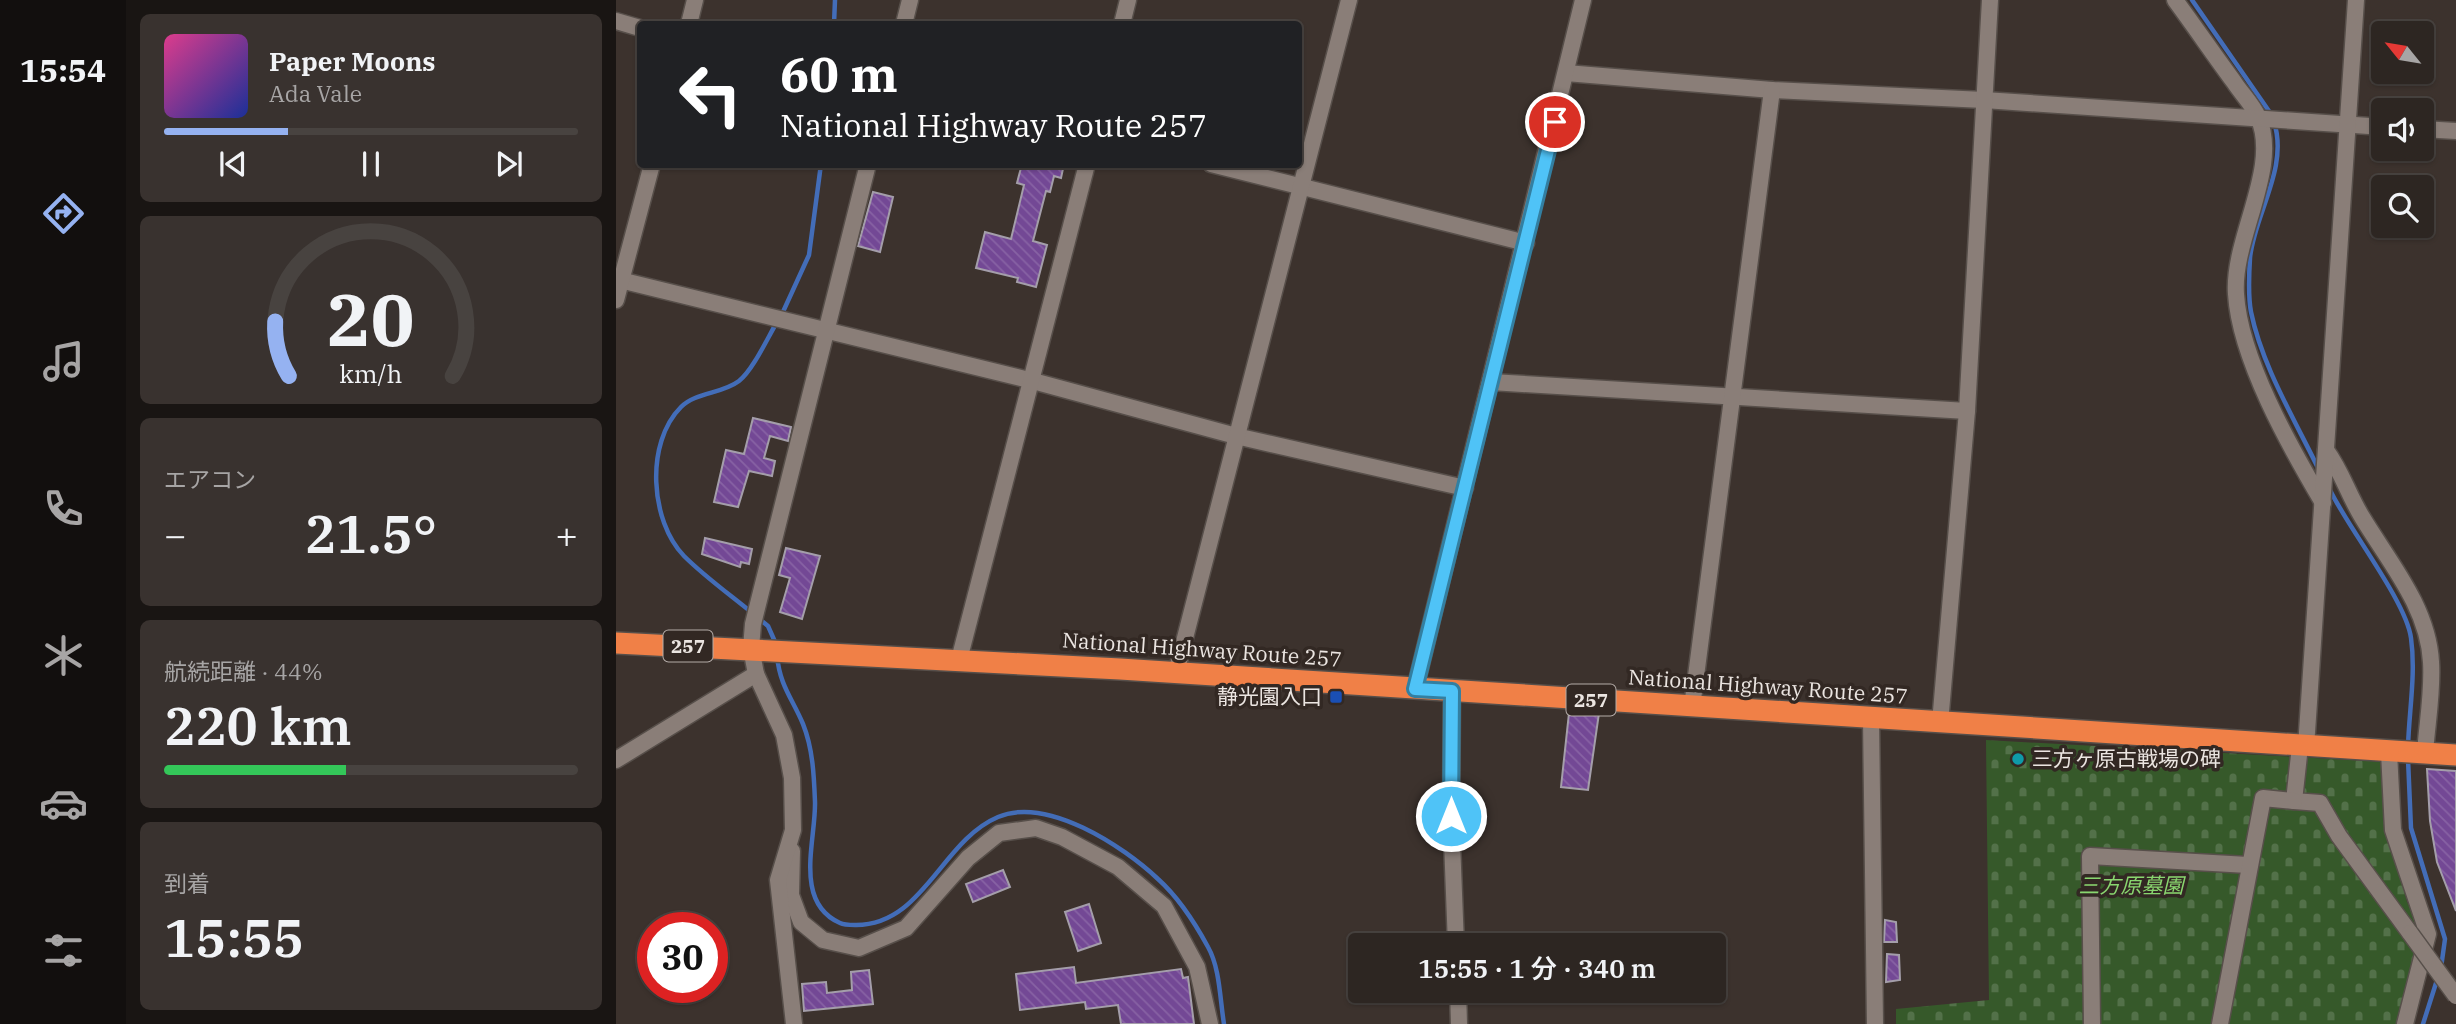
<!DOCTYPE html>
<html lang="ja">
<head>
<meta charset="utf-8">
<style>
  :root { --surface:#2d2622; --page:#39322f; --text:#f1f3f6; --muted:#a7a5a5; --line:#484340; --accent:#95b2f1 }
  body { margin:0; font-family:"IBM Plex Serif","Noto Sans JP",serif; background:var(--page); color:var(--text); height:100vh; display:flex; flex-direction:column; font-size:26px; white-space:nowrap }
  * { box-sizing:border-box; margin:0 }
  p { font-size:23px; color:var(--muted) }
  .icon { flex:none; width:38px; height:38px; fill:none; stroke:currentColor; stroke-width:2; stroke-linecap:round; stroke-linejoin:round }
  .map { position:relative; flex:1; overflow:hidden }
  .details { display:flex; flex-direction:column; gap:14px; padding:14px; background:#191513; width:490px }
  .details>* { flex:none }
  .guide { position:absolute; left:21px; top:21px; width:665px; height:147px; border-radius:7px; box-shadow:0 2px 5px #0004,0 0 0 2px var(--line); background:#202124; color:#fff; overflow:hidden }
  .needle { width:46px; rotate:300deg }
  .controls { position:absolute; left:1755px; top:21px; display:grid; gap:14px }
  .controls a { display:grid; place-items:center; width:63px; height:63px; border-radius:7px; background:var(--surface); box-shadow:0 2px 5px #0004,0 0 0 2px var(--line); font-size:35px }
  .speed { position:absolute; left:21px; top:912px; display:flex; gap:14px; font-size:35px; font-weight:700; text-align:center }
  .speed>* { display:grid; place-content:center; width:91px; height:91px; border-radius:50%; background:var(--surface); box-shadow:0 2px 5px #0004,0 0 0 2px var(--line); line-height:1 }
  .speed .limit { border:10px solid #d22; background:#fff; color:#111 }
  .pin { position:absolute; display:grid; place-items:center; width:60px; height:60px; color:#fff; margin:-30px; border:4px solid #fff; border-radius:50%; box-shadow:0 2px 7px #0007 }
  .me { position:absolute; width:77px; margin:-38px; rotate:0deg; stroke-linejoin:round; filter:drop-shadow(0 0 5px #0008) }
  .turn { display:flex; align-items:center; gap:24px; height:147px; padding:0 28px; font-size:32px }
  .turn .icon { width:91px; height:91px; stroke-width:2.5 }
  .turn b { display:block; font-size:49px; line-height:60px }
  .big { font-size:52px; font-weight:600; line-height:1.1 }
  .details .card { flex:1; display:flex; flex-direction:column; justify-content:center; gap:10px; min-width:0; padding:0 24px; border-radius:10px; background:var(--page) }
  .details .dial { align-items:center; gap:0 }
  .dial svg { height:182px; overflow:visible; fill:none; stroke:var(--line); stroke-width:7; stroke-linecap:round; text-anchor:middle }
  .dial text { fill:var(--text); stroke:none }
  .song { display:flex; align-items:center; gap:21px }
  .cover { width:84px; height:84px; border-radius:10px; background:linear-gradient(135deg,hsl(330 70% 55%),hsl(230 70% 35%)) }
  .played { height:7px; border-radius:4px; background:linear-gradient(90deg,var(--accent) 30%,var(--line) 30%) }
  .keys { display:flex; justify-content:space-around; direction:ltr }
  .heat { display:flex; justify-content:space-between; align-items:center; font-size:38px; direction:ltr }
  .charge { height:10px; border-radius:5px; background:linear-gradient(90deg,#34c759 44%,var(--line) 0) }
  .trip { position:absolute; left:732px; top:933px; width:378px; height:70px; border-radius:7px; background:var(--surface); box-shadow:0 2px 5px #0004,0 0 0 2px var(--line); font-weight:600; line-height:70px; text-align:center }
  main { display:flex; flex:1; min-height:0 }
  .tabs { display:flex; flex-direction:column; width:126px; justify-content:space-around; align-items:center; background:#120f0e; color:var(--muted) }
  .tabs .icon { width:49px; height:49px }
  .tabs .current { color:var(--accent) }
  .tabs b { font-size:32px; color:var(--text) }
  .map>svg:first-child { display:block }
  .cemetery { fill:url(#cemetery-stones) }
  .lines { fill:none; stroke-linecap:round; stroke-linejoin:round }
  .stream { stroke:#436db8; stroke-width:4.5 }
  .building { fill:url(#building-back-hatch); stroke:#a49eaa; stroke-width:2 }
  .minor-casing { stroke:#574f4a; stroke-width:19 }
  .highway-casing { stroke:#574f4a; stroke-width:24 }
  .minor { stroke:#8a7e78; stroke-width:16 }
  .highway { stroke:#f08047; stroke-width:21 }
  .minor-bridge-casing { stroke:#574f4a; stroke-width:19; stroke-linecap:butt }
  .minor-bridge { stroke:#8a7e78; stroke-width:16 }
  .route-casing { stroke:#337fa1; stroke-width:18 }
  .route { stroke:#4fc3f7; stroke-width:12 }
  .transit-dot { fill:#1a4fb4; stroke:#322823; stroke-width:2.5 }
  .culture-dot { fill:#0f9aa8; stroke:#322823; stroke-width:2.5 }
  .labels { text-anchor:middle; stroke-width:7; stroke-linejoin:round; paint-order:stroke }
  .shield { fill:#322823; stroke:#b4aca8; stroke-width:2 }
  .shield-label { font-size:19px; font-weight:bold; fill:#ebe5e1 }
  .street-label { font-size:21px; fill:#ebe5e1; stroke:#322823 }
  .poi-label { font-size:21px; fill:#ebe5e1; stroke:#322823; text-anchor:end }
  .park-label { font-size:21px; font-style:italic; fill:#89d66f; stroke:#322823 }
</style>
</head>
<body>
<main>
<nav class="tabs">
<b>15:54</b>
<svg class="icon current" aria-label="directions" viewBox="0 0 24 24"><path d="M12 3l9 9-9 9-9-9zM9 14v-3h6M13 9l2 2-2 2"/></svg>
<svg class="icon" aria-label="music" viewBox="0 0 24 24"><path d="M9 18V5l10-2v13"/><circle cx="6" cy="18" r="3"/><circle cx="16" cy="16" r="3"/></svg>
<svg class="icon" aria-label="phone" viewBox="0 0 24 24"><path d="M5 4h4l2 5-3 2q2 4 5 5l2-3 5 2v4C11 20 4 13 5 4z"/></svg>
<svg class="icon" aria-label="climate" viewBox="0 0 24 24"><path d="M12 3v18M4 7l16 10M4 17L20 7"/></svg>
<svg class="icon" aria-label="car" viewBox="0 0 24 24"><path d="M5 17H2v-5l4-1 3-4h7l3 4 3 1v5h-3M9 17h6M6 11h13"/><circle cx="7" cy="17" r="2"/><circle cx="17" cy="17" r="2"/></svg>
<svg class="icon" aria-label="filters" viewBox="0 0 24 24"><path d="M4 7h16M4 17h16"/><circle cx="9" cy="7" r="2"/><circle cx="15" cy="17" r="2"/></svg>
</nav>
<section class="details">
<div class="card">
<div class="song"><i class="cover"></i><div><b>Paper Moons</b><p>Ada Vale</p></div></div>
<div class="played"></div>
<div class="keys"><svg class="icon" aria-label="previous" viewBox="0 0 24 24"><path d="M18 5L8 12l10 7zM5 5v14"/></svg><svg class="icon" aria-label="pause" viewBox="0 0 24 24"><path d="M8 5v14M16 5v14"/></svg><svg class="icon" aria-label="next" viewBox="0 0 24 24"><path d="M6 5l10 7-10 7zM19 5v14"/></svg></div>
</div>
<div class="card dial"><svg viewBox="0 0 100 80">
<path d="M14 69A42 42 0 1 1 86 69"/>
<path d="M14 69A42 42 0 0 1 8 45" stroke="#95b2f1"/>
<text x="50" y="56" font-size="32" font-weight="700">20</text>
<text x="50" y="72" font-size="11">km/h</text>
</svg></div>
<div class="card"><p>エアコン</p>
<div class="heat"><a>−</a><b class="big">21.5°</b><a>+</a></div>
</div>
<div class="card"><p>航続距離 · 44%</p><b class="big">220 km</b><div class="charge"></div></div>
<div class="card"><p>到着</p><b class="big">15:55</b></div>
</section>
<div class="map">
<svg width="1840" height="1024" viewBox="0 0 1840 1024">
  <defs>
    <pattern id="cemetery-stones" width="16" height="16" patternUnits="userSpaceOnUse" patternTransform="scale(1.75)"><rect width="16" height="16" fill="#36592a"/><path d="M2 7V4a2 2 0 0 1 4 0v3zM10 15v-3a2 2 0 0 1 4 0v3z" fill="#537149"/></pattern>
    <pattern id="building-back-hatch" width="6" height="6" patternUnits="userSpaceOnUse" patternTransform="scale(1.75)"><rect width="6" height="6" fill="#734895"/><path d="M-1 5l2 2M0 0l6 6M5-1l2 2" fill="none" stroke="#8762a4"/></pattern>
  </defs>
  <rect width="100%" height="100%" fill="#3c322d"/>
  <!-- cemetery -->
  <path class="cemetery" d="M1370,740L1771,762L1782,867L1791,902L1809,937L1791,1024H1280V1009L1373,1000Z"/>
  <g class="lines">
    <!-- stream -->
    <g class="stream">
      <path d="M1576,0L1655,114"/>
      <path d="M218,24L219,0"/>
      <path d="M1658,122C1673,168 1638,215 1634,258C1633,274 1632,296 1635,312C1646,366 1679,420 1703,470"/>
      <path d="M166,314L193,255L205,164"/>
      <path d="M1714,490C1732,528 1790,601 1795,638C1800,674 1793,711 1792,747"/>
      <path d="M135,612C113,594 88,576 68,556C34,521 29,443 65,407C80,392 106,394 123,381C137,370 152,337 161,322"/>
      <path d="M141,617L152,626L160,644"/>
      <path d="M161,656C164,686 176,698 187,724C197,749 198,776 199,802C200,840 177,902 224,923C228,925 234,925 239,925C307,926 325,841 382,817C431,796 507,846 542,879C562,897 579,923 592,947C604,968 604,1000 608,1024"/>
      <path d="M1792,759L1795,828L1829,939L1825,968"/>
      <path d="M1807,1024L1821,980"/>
    </g>
  </g>
  <!-- building -->
  <g class="building">
    <path d="M406,164H448L445,178L438,176L434,192L430,191L417,241L431,245L420,287L401,282L402,278L360,268L369,232L395,239L408,185L401,183Z"/>
    <path d="M257,192L277,197L264,252L242,246Z"/>
    <path d="M137,418L175,427L172,441L154,436L148,458L159,461L156,476L133,471L122,507L98,502L110,450L128,454Z"/>
    <path d="M89,538L136,549L133,564L125,562L124,567L86,554Z"/>
    <path d="M170,548L204,556L186,619L164,612L174,578L163,575Z"/>
    <path d="M953,713H983L972,790L945,787Z"/>
    <path d="M1811,769L1840,771V911L1821,862L1814,821Z"/>
    <path d="M387,870L394,887L357,902L350,884Z"/>
    <path d="M473,904L485,943L462,951L449,912Z"/>
    <path d="M1269,920L1280,922L1281,942H1268Z"/>
    <path d="M1271,954L1283,955L1284,980L1270,982Z"/>
    <path d="M458,967L460,983L565,969L567,978L572,977L578,1024H505L502,1005L470,1009L469,1002L404,1010L400,974Z"/>
    <path d="M253,970L257,1004L188,1011L186,984L210,982L211,993L236,990L235,972Z"/>
  </g>
  <g class="lines">
    <defs>
      <g id="minor">
        <path d="M1559,0C1579,27 1598,55 1618,82C1625,93 1637,105 1642,117C1665,167 1616,239 1620,294C1624,359 1674,447 1707,503"/>
        <path d="M0,21L24,28"/>
        <path d="M73,24L79,0"/>
        <path d="M288,24L294,0"/>
        <path d="M506,24L512,0"/>
        <path d="M950,73L1156,90L1368,100L1768,127"/>
        <path d="M1806,129L1840,131"/>
        <path d="M595,164L910,243"/>
        <path d="M0,279L417,381L620,436L849,488"/>
        <path d="M0,300L36,164"/>
        <path d="M875,382L1351,411"/>
        <path d="M1710,450C1726,472 1732,494 1746,517C1773,562 1812,607 1815,662C1817,691 1811,724 1809,753"/>
        <path d="M343,660L471,164"/>
        <path d="M560,673L733,0"/>
        <path d="M799,689L967,0"/>
        <path d="M836,691L835,816L840,945"/>
        <path d="M1076,707L1156,90"/>
        <path d="M1255,719L1259,1024"/>
        <path d="M1324,723L1351,411L1374,0"/>
        <path d="M1684,746L1678,801L1704,803L1723,836L1794,933"/>
        <path d="M1690,747L1740,0"/>
        <path d="M1773,752L1777,830L1812,934L1789,1024"/>
        <path d="M0,760L140,674"/>
        <path d="M176,851L175,895L185,922L207,940L243,948L290,928L352,858L383,833L420,828L446,837L502,867L548,906L581,967L594,1024"/>
        <path d="M842,990L843,1024"/>
        <path d="M178,1024L162,880L177,830L176,778L168,735L140,674L135,648L137,624L252,164"/>
        <path d="M1476,1024L1474,856L1632,865"/>
        <path d="M1604,1024L1647,798L1678,801"/>
      </g>
      <path id="highway" d="M0,643L504,669L1840,755"/>
    </defs>
    <!-- minor casing -->
    <use href="#minor" class="minor-casing"/>
    <!-- highway casing -->
    <use href="#highway" class="highway-casing"/>
    <!-- minor -->
    <use href="#minor" class="minor"/>
    <!-- highway -->
    <use href="#highway" class="highway"/>
    <defs>
      <path id="minor-bridge" d="M1794,933L1840,996"/>
    </defs>
    <!-- minor-bridge casing -->
    <use href="#minor-bridge" class="minor-bridge-casing"/>
    <!-- minor-bridge -->
    <use href="#minor-bridge" class="minor-bridge"/>
  </g>
  <g class="lines">
    <defs>
      <path id="route" d="M835,816L836,691L799,689L939,122"/>
    </defs>
    <!-- route casing -->
    <use href="#route" class="route-casing"/>
    <!-- route -->
    <use href="#route" class="route"/>
  </g>
  <!-- markers -->
  <rect class="transit-dot" x="713" y="690" width="14" height="14" rx="3.5"/>
  <circle class="culture-dot" cx="1402" cy="759" r="7"/>
  <g class="labels">
    <!-- shield labels -->
    <g class="shield">
      <rect x="47.5" y="630.5" width="49" height="31" rx="5"/>
      <rect x="950.5" y="684.5" width="49" height="31" rx="5"/>
    </g>
    <g class="shield-label">
      <text x="72" y="653">257</text>
      <text x="975" y="707">257</text>
    </g>
    <!-- street labels -->
    <g class="street-label">
      <text transform="translate(586 650) rotate(4)" y="7">National Highway Route 257</text>
      <text transform="translate(1152 687) rotate(4)" y="7">National Highway Route 257</text>
    </g>
    <!-- poi labels -->
    <g class="poi-label">
      <text x="706" y="704">静光園入口</text>
      <text x="1416" y="766" text-anchor="start">三方ヶ原古戦場の碑</text>
    </g>
    <!-- park labels -->
    <g class="park-label">
      <text x="1515" y="893">三方原墓園</text>
    </g>
  </g>
</svg>
<div class="controls">
<a><svg class="needle" viewBox="-14 -14 28 28"><path d="M0-13l5 13h-10z" fill="#e53935"/><path d="M0 13l5-13h-10z" fill="#a7a5a5"/></svg></a>
<a><svg class="icon" aria-label="sound" viewBox="0 0 24 24"><path d="M4 9h4l5-4v14l-5-4H4zM17 9q2 3 0 6"/></svg></a>
<a><svg class="icon" aria-label="search" viewBox="0 0 24 24"><circle cx="10" cy="10" r="6"/><path d="M15 15l6 6"/></svg></a>
</div>
<div class="speed"><div class="limit">30</div></div>
<div class="pin" style="left:939px;top:122px;background:#d93025"><svg class="icon" aria-label="arrive" viewBox="0 0 24 24"><path d="M6 21V4h12l-3 4 3 4H6"/></svg></div>
<svg class="me" style="left:835px;top:816px" viewBox="-20 -20 40 40"><circle r="17" fill="#4fc3f7" stroke="#fff" stroke-width="3"/><path d="M0-11L8 9 0 5-8 9z" fill="#fff"/></svg>
<div class="trip">15:55 · 1 分 · 340 m</div>
<div class="guide">
<div class="turn"><svg class="icon" aria-label="left" viewBox="0 0 24 24"><path d="M17 20v-9H6M10 6l-5 5 5 5"/></svg><div><b>60 m</b>National Highway Route 257</div></div>
</div>
</div>
</main>
</body>
</html>
